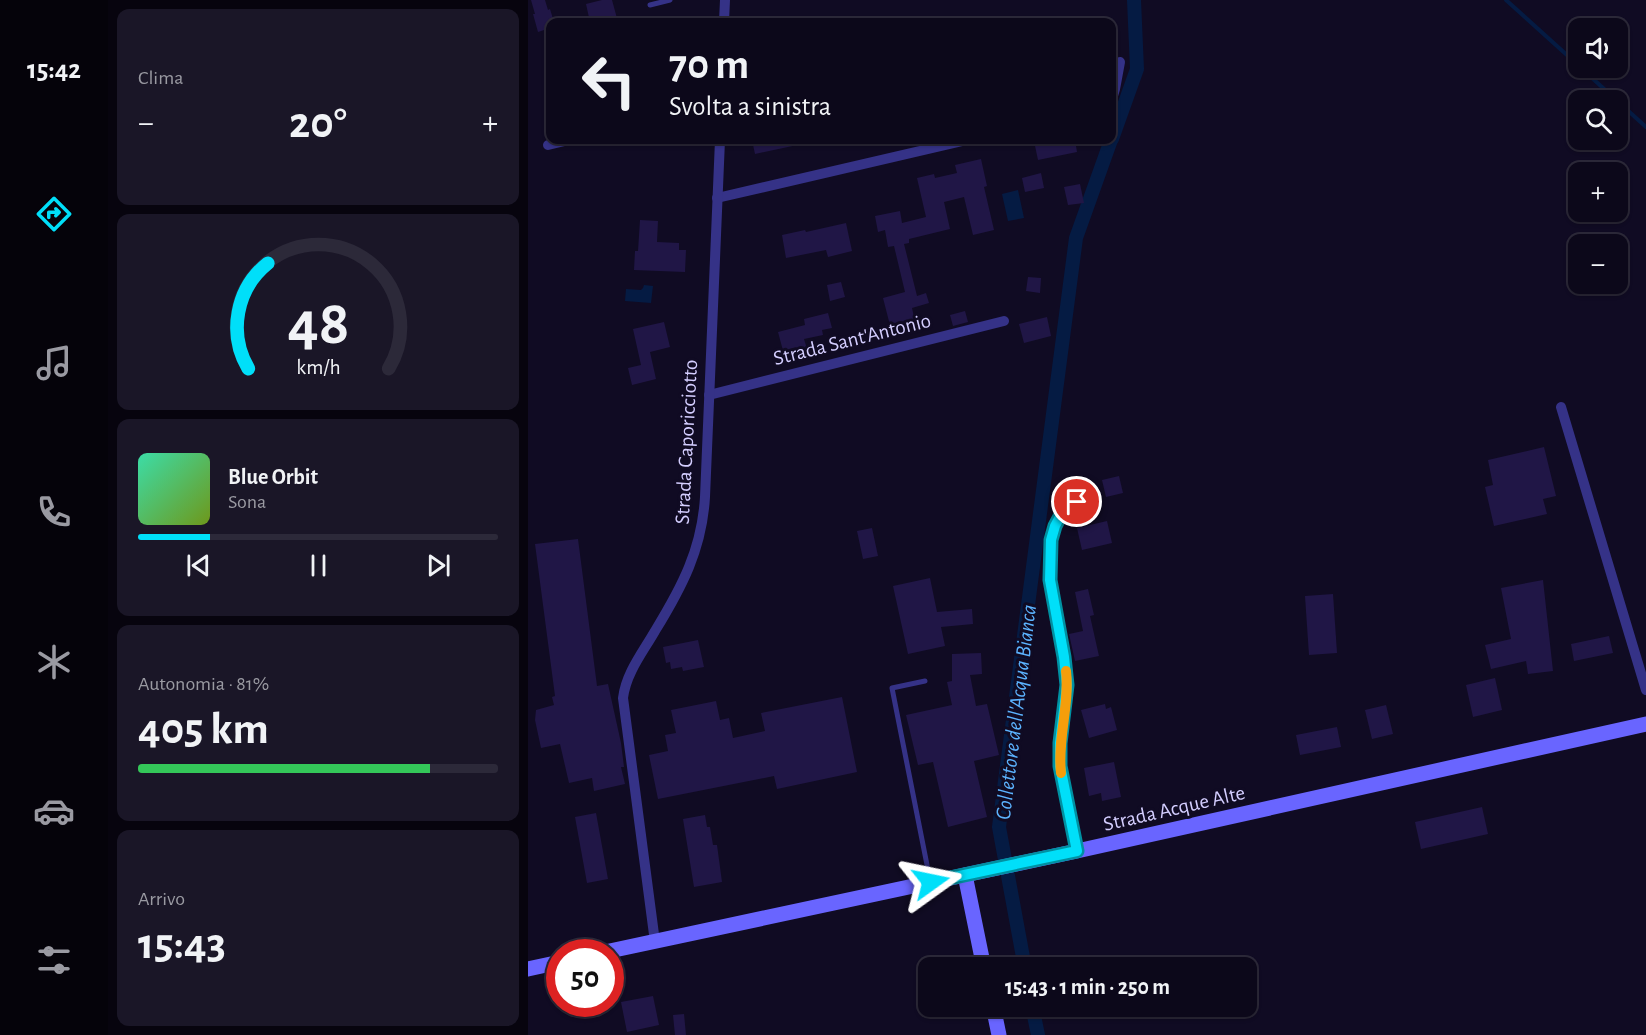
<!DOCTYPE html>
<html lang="it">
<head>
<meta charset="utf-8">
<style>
  :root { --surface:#0c081a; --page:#1a1627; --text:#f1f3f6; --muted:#9a9aa2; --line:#2c2939; --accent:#00dff9 }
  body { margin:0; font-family:"Alegreya Sans",sans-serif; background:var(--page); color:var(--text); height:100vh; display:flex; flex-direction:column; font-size:22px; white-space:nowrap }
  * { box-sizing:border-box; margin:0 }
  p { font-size:20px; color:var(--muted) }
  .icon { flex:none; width:33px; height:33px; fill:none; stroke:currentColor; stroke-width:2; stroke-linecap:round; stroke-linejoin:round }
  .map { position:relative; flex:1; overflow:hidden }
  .side { display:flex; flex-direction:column; gap:9px; padding:9px; background:#07040e; width:420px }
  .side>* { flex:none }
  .guide { position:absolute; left:18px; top:18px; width:570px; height:126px; border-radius:12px; box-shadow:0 2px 4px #0004,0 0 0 2px var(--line); background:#0c081a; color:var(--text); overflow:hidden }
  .tools { position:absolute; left:1040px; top:18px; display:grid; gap:12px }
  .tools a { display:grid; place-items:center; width:60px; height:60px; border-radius:12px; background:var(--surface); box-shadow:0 2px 4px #0004,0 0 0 2px var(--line); font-size:30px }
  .speed { position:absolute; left:18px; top:939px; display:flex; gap:12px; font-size:30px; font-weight:700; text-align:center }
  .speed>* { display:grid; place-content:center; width:78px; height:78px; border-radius:50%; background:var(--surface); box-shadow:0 2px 4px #0004,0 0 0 2px var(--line); line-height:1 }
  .speed .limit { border:9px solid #d22; background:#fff; color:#111 }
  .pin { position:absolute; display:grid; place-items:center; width:51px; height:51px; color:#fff; margin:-26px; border:3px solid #fff; border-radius:50%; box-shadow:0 2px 6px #0007 }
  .me { position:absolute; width:66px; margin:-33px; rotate:78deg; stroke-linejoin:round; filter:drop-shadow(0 0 4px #0008) }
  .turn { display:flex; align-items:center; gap:21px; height:126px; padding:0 24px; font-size:27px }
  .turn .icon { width:78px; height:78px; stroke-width:2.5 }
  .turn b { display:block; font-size:42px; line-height:51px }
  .big { font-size:45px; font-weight:700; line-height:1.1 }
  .side .card { flex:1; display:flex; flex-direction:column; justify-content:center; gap:9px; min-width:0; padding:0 21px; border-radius:12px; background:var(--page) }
  .side .dial { align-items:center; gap:0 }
  .dial svg { height:156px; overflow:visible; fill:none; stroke:var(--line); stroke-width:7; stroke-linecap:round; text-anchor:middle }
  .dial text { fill:var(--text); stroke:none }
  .song { display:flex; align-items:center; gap:18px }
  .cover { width:72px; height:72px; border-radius:9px; background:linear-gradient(135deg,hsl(160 70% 55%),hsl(80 70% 35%)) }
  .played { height:6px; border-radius:3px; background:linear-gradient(90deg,var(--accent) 20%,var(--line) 20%) }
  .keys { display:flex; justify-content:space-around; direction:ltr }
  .heat { display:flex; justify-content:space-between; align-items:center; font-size:33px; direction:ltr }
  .charge { height:9px; border-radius:4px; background:linear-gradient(90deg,#34c759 81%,var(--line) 0) }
  .trip { position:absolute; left:390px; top:957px; width:339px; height:60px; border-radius:12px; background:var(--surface); box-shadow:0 2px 4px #0004,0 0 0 2px var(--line); font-weight:700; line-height:60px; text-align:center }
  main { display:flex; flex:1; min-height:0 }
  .dock { display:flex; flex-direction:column; width:108px; justify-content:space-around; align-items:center; background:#05030a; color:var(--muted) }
  .dock .icon { width:42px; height:42px }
  .dock .selected { color:var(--accent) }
  .dock b { font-size:27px; color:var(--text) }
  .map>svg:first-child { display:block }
  .water { fill:#051b43 }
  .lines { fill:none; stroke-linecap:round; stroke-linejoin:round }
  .stream { stroke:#051b43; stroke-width:4 }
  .canal { stroke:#051b43; stroke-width:14 }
  .building { fill:#201646 }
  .lane { stroke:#353287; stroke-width:5 }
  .street { stroke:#353287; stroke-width:10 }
  .secondary { stroke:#6965ff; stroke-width:15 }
  .route-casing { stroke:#0091a2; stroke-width:15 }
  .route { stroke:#00dff9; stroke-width:10 }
  .slow { stroke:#f59e0b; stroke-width:10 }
  .labels { text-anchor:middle; stroke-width:6; stroke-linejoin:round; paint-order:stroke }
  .street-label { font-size:21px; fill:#d4ceff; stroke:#100b23 }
  .water-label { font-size:22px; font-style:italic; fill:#5cb3ff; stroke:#100b23 }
</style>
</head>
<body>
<main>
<nav class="dock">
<b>15:42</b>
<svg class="icon selected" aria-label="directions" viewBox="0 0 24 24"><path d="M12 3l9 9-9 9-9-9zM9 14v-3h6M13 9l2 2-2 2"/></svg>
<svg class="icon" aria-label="music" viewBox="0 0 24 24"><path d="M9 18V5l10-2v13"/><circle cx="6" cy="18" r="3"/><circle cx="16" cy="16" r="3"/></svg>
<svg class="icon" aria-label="phone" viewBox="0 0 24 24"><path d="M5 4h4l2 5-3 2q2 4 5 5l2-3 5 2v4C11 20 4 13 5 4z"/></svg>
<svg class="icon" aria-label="climate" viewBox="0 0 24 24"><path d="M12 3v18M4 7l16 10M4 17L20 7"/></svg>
<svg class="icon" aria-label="car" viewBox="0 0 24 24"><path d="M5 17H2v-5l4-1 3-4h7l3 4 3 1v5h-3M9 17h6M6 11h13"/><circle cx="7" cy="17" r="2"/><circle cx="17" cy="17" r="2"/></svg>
<svg class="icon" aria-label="filters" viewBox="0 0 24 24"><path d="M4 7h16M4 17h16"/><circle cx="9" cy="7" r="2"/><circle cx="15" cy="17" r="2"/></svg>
</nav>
<section class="side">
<div class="card"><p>Clima</p>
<div class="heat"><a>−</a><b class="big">20°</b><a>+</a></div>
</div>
<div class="card dial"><svg viewBox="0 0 100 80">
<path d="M14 69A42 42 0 1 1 86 69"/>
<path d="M14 69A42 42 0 0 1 24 15" stroke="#00dff9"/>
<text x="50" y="56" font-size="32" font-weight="700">48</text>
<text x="50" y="72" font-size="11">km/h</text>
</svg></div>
<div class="card">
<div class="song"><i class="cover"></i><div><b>Blue Orbit</b><p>Sona</p></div></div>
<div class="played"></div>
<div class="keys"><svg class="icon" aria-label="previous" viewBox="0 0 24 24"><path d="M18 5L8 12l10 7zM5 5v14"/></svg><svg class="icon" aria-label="pause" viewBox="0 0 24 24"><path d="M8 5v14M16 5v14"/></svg><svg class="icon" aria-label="next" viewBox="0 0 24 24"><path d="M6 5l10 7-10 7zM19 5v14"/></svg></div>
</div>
<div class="card"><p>Autonomia · 81%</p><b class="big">405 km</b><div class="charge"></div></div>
<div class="card"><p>Arrivo</p><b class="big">15:43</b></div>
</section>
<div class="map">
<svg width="1118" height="1035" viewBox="0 0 1118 1035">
  <rect width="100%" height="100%" fill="#100b23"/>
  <!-- water -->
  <g class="water">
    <path d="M490,190L496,218L480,221L474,194Z"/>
    <path d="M116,285L125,286L123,303L97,301L98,289L113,290L115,288Z"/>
  </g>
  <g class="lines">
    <!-- stream -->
    <g class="stream">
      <path d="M978,0L1050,65"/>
      <path d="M1053,68L1118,127"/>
    </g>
    <!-- canal -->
    <g class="canal">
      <path d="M584,139L609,69L606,0"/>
      <path d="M497,968L471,827L548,238L583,140"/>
      <path d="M504,1006L510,1035"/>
    </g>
  </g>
  <!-- building -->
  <g class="building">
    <path d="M3,0H17L20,10L22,9L26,22H22V28L10,32L5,14H7Z"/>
    <path d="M74,0H84L90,22H62L58,4Z"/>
    <path d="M224,140H274V144L227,154Z"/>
    <path d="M514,140H547L549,152L510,160L506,141Z"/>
    <path d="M453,159L459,186L456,187L466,230L445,235L436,197L416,202L422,229L381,239V243L376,244L389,296L398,293L401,303L384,308L388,326L364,333L355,298L377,292L366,246L360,247L357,230L350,232L347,216L372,211L374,223L398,217L389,178L406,174L407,178L429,173L427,165Z"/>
    <path d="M513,173L516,188L497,192L494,178Z"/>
    <path d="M552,184L556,203L540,205L536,187Z"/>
    <path d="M112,220L130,221L129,242L151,243V250H158L157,272L106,270L107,251H110Z"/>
    <path d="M318,223L324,251L300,257L298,250L258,258L254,235L277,230L278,232Z"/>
    <path d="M500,277L513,278L512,293L498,291Z"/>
    <path d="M313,282L317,297L302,301L299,285Z"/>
    <path d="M437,311L440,322L425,326L422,315Z"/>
    <path d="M300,313L304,328L294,330L295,335L276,339L280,352L257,358L250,332L277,325L276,319Z"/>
    <path d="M519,317L523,336L496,343L491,324Z"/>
    <path d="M136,322L142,347L122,352L128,379L104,385L100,368L113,365L105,329Z"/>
    <path d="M1016,447L1028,496L1015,499L1019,514L966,526L957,487L965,485L960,460Z"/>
    <path d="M591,476L595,493L578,497L574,480Z"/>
    <path d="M579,521L584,543L554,550L549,528Z"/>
    <path d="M344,528L350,556L335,559L329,531Z"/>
    <path d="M50,539L69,686L80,684L93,743L96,767H93L97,784L66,791L64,778L41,783L32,744L13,748L7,720L8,710L26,705L24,697L27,696L7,544Z"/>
    <path d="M402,578L409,612L444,609L445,624L413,627L417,646L380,654L365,586Z"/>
    <path d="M1015,580L1025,671L1000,674L998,661L963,669L957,645L983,639L973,588Z"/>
    <path d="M560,589L566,615L562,616L571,656L547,661L541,634L555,631L547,592Z"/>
    <path d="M805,594L809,653L781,655L777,596Z"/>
    <path d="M1081,636L1085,653L1046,661L1043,644Z"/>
    <path d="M170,640L176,667L155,671L154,667L143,669L142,662L138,663L135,647Z"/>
    <path d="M453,653L454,674L442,675L448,706L459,704L471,755L446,761L459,817L420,827L405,762L390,765L378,715L424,705L419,682L424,681V654Z"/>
    <path d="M967,678L974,710L945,717L938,685Z"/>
    <path d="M314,697L329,772L249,789L246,776L130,799L121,755L140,751L137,735L148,733L143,710L188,701L192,720L201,718L205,738L237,731L233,713Z"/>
    <path d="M577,704L578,709L583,707L589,730L561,738L553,710Z"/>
    <path d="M858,705L865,734L844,739L837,710Z"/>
    <path d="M809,727L813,747L772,755L768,735Z"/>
    <path d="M586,762L593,797L574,801L573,793L561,796L556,768Z"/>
    <path d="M954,807L960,834L893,849L887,822Z"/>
    <path d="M68,813L80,879L59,883L47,817Z"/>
    <path d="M177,815L179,827H182L185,845H189L194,882L166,887L155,819Z"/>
    <path d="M125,996L131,1025L99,1032L93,1002Z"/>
    <path d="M156,1014L158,1035H147L145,1015Z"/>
  </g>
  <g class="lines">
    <!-- lane -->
    <g class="lane">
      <path d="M122,5L142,0"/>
      <path d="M397,681L364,688L402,880"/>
    </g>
    <!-- street -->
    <g class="street">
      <path d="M196,22L197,0"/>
      <path d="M584,99L587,89L592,62"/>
      <path d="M20,145L41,140"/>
      <path d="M189,198L439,140"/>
      <path d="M181,395L476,321"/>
      <path d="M1033,407L1118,690"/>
      <path d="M549,851L532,766V743L539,685L536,657L522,585C521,575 524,566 524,556C523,524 529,512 558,498"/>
      <path d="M127,942L95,698C98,673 115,652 127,631C154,587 174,549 177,497L192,140"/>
    </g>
    <!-- secondary -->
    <g class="secondary">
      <path d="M437,875L456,968"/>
      <path d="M77,952L549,851L1118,724"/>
      <path d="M0,969L32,962"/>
      <path d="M465,1006L471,1035"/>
    </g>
  </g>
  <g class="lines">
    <defs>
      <path id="route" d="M403,882L549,851L532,766V743L539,685L536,657L522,580L523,540L527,526L534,513L549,502"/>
    </defs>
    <!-- route casing -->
    <use href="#route" class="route-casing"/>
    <!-- route -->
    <use href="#route" class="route"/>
    <!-- slow -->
    <path class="slow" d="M533,773C529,739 542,705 538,671"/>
  </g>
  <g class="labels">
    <!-- street labels -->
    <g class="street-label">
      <text transform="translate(324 339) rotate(-14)" y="7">Strada Sant'Antonio</text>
      <text transform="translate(158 442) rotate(-87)" y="7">Strada Caporicciotto</text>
      <text transform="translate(646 808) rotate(-13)" y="7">Strada Acque Alte</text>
    </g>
    <!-- water labels -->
    <g class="water-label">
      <text transform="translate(487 712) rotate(-83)" y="8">Collettore dell'Acqua Bianca</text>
    </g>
  </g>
</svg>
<div class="tools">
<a><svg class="icon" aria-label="sound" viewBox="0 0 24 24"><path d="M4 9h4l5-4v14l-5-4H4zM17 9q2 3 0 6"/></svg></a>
<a><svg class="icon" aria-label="search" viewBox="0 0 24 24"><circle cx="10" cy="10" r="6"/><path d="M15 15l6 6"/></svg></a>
<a>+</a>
<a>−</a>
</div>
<div class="speed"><div class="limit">50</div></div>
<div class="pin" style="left:549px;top:502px;background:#d93025"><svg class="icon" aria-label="arrive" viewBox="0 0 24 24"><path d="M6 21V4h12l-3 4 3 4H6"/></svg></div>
<svg class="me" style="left:403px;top:882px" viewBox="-20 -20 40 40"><path d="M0-17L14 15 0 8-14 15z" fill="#00dff9" stroke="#fff" stroke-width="4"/></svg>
<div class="trip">15:43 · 1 min · 250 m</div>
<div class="guide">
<div class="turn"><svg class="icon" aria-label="left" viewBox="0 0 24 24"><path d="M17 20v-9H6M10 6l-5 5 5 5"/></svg><div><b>70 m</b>Svolta a sinistra</div></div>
</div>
</div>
</main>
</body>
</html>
